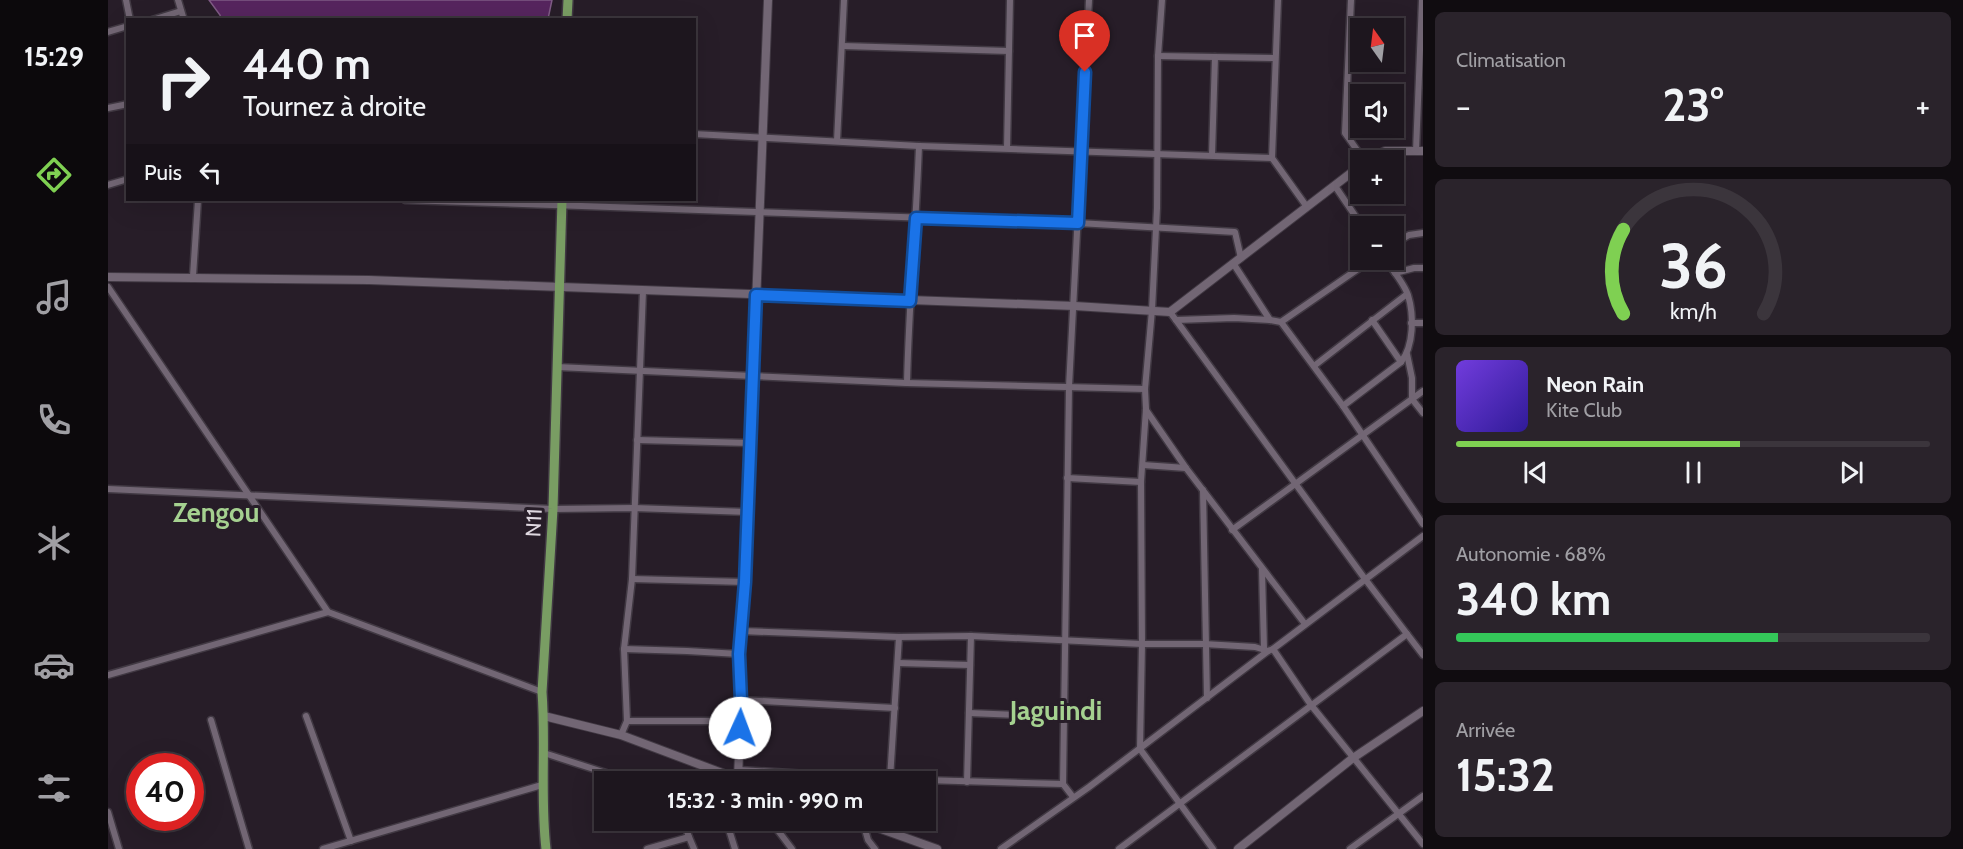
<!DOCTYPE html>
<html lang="fr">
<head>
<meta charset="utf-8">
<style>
  :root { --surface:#1d161e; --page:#2a232b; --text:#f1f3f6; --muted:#a09fa4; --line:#3b353c; --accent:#7fd052 }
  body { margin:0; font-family:Cabin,sans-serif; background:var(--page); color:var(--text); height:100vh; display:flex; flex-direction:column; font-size:22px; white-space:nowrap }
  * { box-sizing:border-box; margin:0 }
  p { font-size:20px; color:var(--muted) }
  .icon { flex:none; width:33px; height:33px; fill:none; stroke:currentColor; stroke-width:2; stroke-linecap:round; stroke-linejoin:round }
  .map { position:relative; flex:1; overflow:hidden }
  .sheet { display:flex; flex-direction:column; gap:12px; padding:12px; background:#100c10; width:540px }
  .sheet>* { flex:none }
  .hud { position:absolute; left:18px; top:18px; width:570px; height:183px; border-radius:0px; box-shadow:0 6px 24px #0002,0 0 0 2px var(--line); background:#1d161e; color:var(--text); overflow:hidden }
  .needle { width:39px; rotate:346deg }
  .fabs { position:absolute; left:1242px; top:18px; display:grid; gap:12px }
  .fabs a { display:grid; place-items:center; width:54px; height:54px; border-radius:0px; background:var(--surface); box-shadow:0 6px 24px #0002,0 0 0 2px var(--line); font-size:30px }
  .speed { position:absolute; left:18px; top:753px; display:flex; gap:12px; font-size:30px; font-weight:700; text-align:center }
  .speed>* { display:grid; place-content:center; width:78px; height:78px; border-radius:50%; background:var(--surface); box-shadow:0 6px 24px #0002,0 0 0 2px var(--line); line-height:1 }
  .speed .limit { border:9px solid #d22; background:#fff; color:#111 }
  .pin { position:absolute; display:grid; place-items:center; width:51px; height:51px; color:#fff; margin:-62px -26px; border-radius:50% 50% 50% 0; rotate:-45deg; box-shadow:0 0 6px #0007 }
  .pin .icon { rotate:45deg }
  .me { position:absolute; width:66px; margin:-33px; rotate:2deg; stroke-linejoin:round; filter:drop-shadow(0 0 4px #0008) }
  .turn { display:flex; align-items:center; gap:21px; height:126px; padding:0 18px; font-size:27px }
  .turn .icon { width:78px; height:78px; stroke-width:2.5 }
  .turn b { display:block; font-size:42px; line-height:51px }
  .then { display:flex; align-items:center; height:57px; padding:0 18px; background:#0003; gap:12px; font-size:22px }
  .big { font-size:45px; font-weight:700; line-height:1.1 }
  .sheet .tile { flex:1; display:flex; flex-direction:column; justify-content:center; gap:9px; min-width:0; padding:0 21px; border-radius:9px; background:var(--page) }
  .sheet .dial { align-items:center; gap:0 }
  .dial svg { height:156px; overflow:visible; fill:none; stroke:var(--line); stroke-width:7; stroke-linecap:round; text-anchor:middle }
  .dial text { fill:var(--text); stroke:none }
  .song { display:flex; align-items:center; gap:18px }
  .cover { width:72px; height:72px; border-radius:9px; background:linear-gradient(135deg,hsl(260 70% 55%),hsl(250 70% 35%)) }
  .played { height:6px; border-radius:3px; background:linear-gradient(90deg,var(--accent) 60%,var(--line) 60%) }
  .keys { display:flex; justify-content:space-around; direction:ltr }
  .heat { display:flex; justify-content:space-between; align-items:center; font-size:33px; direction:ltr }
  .charge { height:9px; border-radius:4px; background:linear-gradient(90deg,#34c759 68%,var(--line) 0) }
  .trip { position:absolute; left:486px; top:771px; width:342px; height:60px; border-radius:0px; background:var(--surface); box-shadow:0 6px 24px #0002,0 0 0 2px var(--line); font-weight:700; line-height:60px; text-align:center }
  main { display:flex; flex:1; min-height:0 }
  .menu { display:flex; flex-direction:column; width:108px; justify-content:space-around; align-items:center; background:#0c090c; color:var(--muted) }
  .menu .icon { width:42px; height:42px }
  .menu .on { color:var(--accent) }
  .menu b { font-size:27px; color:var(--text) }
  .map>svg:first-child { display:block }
  .water { fill:#56255e; stroke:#7f5b85; stroke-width:1.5 }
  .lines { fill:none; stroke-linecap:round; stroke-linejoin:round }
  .minor-casing { stroke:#413943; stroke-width:9 }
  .tertiary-casing { stroke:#413943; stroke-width:10 }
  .primary-casing { stroke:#413943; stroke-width:12 }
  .minor { stroke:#726674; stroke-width:6 }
  .tertiary { stroke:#726674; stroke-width:8 }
  .primary { stroke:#799d63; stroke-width:9 }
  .route-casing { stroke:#114b97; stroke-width:15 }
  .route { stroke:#1a73e8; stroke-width:10 }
  .labels { text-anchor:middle; stroke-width:6; stroke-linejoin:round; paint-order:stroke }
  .street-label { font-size:21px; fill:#dfd8e0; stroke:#271d28 }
  .district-label { font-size:27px; font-weight:bold; fill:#a5d190; stroke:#271d28 }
</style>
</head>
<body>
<main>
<nav class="menu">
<b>15:29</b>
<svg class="icon on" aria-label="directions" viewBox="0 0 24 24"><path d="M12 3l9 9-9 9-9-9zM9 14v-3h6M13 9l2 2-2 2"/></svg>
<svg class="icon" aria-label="music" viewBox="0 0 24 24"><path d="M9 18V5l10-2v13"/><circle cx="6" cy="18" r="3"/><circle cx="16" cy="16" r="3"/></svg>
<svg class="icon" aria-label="phone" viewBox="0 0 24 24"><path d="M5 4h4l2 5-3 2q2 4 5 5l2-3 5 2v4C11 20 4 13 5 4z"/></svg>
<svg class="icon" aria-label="climate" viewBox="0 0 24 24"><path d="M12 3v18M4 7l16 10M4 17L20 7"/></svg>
<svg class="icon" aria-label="car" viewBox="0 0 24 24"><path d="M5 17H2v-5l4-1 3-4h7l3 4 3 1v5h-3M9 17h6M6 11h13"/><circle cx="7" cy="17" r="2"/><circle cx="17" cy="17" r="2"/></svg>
<svg class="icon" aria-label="filters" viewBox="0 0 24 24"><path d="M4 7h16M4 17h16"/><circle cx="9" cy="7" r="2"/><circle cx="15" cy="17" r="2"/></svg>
</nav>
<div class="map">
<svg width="1315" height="849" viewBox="0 0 1315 849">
  <rect width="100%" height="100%" fill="#271d28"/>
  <!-- water -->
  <path class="water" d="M101,0H444L440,19L113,20L112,15Z"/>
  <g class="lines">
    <defs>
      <g id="minor">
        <path d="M18,0L22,20"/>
        <path d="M70,0L76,20"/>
        <path d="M1054,0L1050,56L1049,208L1044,310L1037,389L1038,409L1033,482L1034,644L1032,749L1105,849"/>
        <path d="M1170,0L1164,158L1199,207"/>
        <path d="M1243,0L1237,133L1256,160"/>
        <path d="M44,20L73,11"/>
        <path d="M0,32L20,26"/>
        <path d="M735,46L901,51"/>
        <path d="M1050,56L1167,58"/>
        <path d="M0,108L20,104"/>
        <path d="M586,134L811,146L1164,158"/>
        <path d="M729,141L736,0"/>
        <path d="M899,148L902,0"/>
        <path d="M1308,151L1314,0"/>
        <path d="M1104,155L1107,57"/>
        <path d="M0,185L20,179"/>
        <path d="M1227,186L1254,226"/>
        <path d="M297,200L970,223L1127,232L1133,258"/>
        <path d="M1286,244L1301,235L1315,233"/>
        <path d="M1125,263L1162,320L1173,322L1235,406L1315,524"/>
        <path d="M1287,273L1306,268H1315"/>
        <path d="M85,276L90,200"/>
        <path d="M0,287L220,612L434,692"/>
        <path d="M1062,312L1257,579L1315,655"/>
        <path d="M1068,320L1126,318L1162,320"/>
        <path d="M1264,320L1293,362"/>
        <path d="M1173,322L1263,260"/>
        <path d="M1303,323H1315"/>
        <path d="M1299,354L1304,378V399L1315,413"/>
        <path d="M1206,366L1299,294"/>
        <path d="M449,367L798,383L1037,389"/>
        <path d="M799,382C801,303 808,225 811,146"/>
        <path d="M1235,406L1293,362C1306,346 1306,315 1300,295C1295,282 1285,270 1277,260"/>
        <path d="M1038,410L1078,468L1197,624"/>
        <path d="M529,440L642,443"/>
        <path d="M1035,465L1078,468"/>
        <path d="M959,478L1033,482"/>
        <path d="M0,489L445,509L526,508L640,512"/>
        <path d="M1095,490L1099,698"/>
        <path d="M1124,530L1315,391"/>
        <path d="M1154,570L1156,649"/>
        <path d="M524,579L637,582"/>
        <path d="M633,631L791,637L863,636L1034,644H1096L1147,647L1160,651L1165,649L1315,536"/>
        <path d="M516,649L579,651L631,654"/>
        <path d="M1165,649L1203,705L1315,844"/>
        <path d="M790,663L862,665"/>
        <path d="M0,675L220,612"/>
        <path d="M633,700L787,708"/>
        <path d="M861,713L956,717"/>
        <path d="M198,716L243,841"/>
        <path d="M103,720L141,849"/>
        <path d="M519,721H632"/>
        <path d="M513,735L519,721L516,649L524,579L535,291"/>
        <path d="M436,753L526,782"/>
        <path d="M631,770L782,779L955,784"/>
        <path d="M608,771L610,782"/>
        <path d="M782,779L791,637"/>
        <path d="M859,782L863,636"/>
        <path d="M965,797L955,784L961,387L981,0"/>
        <path d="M0,812L11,849"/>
        <path d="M575,820L581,837"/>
        <path d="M618,820L627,849"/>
        <path d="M662,820L684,849"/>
        <path d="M762,825L758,833L760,840L767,849"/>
        <path d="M215,849L434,785"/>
        <path d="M539,849L581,837L586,849"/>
        <path d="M893,849L981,787L1160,651"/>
        <path d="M1011,849L1299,634"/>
        <path d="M1242,849L1315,796"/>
      </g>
      <g id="tertiary">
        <path d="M1260,160L1277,151H1315"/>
        <path d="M0,277L261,280L967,306L1062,312L1252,166"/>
        <path d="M436,716L513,735L638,782"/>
        <path d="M630,779L633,700L631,654L637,582L660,0"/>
        <path d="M748,820L829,849"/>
        <path d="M1130,849L1245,758L1315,711"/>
      </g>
      <g id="primary">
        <path d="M459,20L460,0"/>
        <path d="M438,849C432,797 438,744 434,692L445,509L454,200"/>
      </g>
    </defs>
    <!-- minor casing -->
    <use href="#minor" class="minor-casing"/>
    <!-- tertiary casing -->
    <use href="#tertiary" class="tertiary-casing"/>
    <!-- primary casing -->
    <use href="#primary" class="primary-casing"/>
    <!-- minor -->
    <use href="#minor" class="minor"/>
    <!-- tertiary -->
    <use href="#tertiary" class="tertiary"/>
    <!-- primary -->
    <use href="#primary" class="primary"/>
  </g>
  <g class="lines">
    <defs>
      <path id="route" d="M632,728L633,700L631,654L637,582L648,295L802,301L808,218L970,223L977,72"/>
    </defs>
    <!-- route casing -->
    <use href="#route" class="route-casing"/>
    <!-- route -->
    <use href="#route" class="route"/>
  </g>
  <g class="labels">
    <!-- street labels -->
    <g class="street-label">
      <text transform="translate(426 523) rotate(-87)" y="7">N11</text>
    </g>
    <!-- district labels -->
    <g class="district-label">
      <text x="108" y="522">Zengou</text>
      <text x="948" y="720">Jaguindi</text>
    </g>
  </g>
</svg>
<div class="fabs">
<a><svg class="needle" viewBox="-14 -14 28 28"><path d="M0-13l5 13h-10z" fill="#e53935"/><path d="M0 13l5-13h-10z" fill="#a09fa4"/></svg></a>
<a><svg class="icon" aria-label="sound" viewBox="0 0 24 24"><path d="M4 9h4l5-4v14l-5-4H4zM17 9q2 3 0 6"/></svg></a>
<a>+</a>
<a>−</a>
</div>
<div class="speed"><div class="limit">40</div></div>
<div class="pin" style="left:977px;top:72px;background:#d93025"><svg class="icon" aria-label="arrive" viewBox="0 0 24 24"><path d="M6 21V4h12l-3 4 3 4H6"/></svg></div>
<svg class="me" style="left:632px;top:728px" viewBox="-20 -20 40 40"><circle r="19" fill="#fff"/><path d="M0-13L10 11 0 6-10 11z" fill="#1a73e8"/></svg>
<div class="trip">15:32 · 3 min · 990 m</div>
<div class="hud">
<div class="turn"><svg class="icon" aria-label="right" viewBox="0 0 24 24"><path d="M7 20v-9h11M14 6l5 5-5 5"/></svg><div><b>440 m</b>Tournez à droite</div></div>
<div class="then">Puis<svg class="icon" aria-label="left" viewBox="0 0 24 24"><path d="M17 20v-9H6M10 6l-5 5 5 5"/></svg></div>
</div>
</div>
<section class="sheet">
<div class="tile"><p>Climatisation</p>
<div class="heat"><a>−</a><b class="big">23°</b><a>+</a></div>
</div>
<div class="tile dial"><svg viewBox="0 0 100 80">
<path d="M14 69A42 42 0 1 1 86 69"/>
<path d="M14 69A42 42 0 0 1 14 26" stroke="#7fd052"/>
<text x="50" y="56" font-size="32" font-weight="700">36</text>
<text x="50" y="72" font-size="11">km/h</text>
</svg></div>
<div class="tile">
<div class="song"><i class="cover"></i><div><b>Neon Rain</b><p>Kite Club</p></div></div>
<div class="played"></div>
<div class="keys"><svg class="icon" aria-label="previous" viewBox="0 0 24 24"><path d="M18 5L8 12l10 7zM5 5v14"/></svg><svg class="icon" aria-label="pause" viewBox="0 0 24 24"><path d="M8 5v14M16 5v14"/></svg><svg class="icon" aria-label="next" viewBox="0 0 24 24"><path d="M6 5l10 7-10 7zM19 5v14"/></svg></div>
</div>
<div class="tile"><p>Autonomie · 68%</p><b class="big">340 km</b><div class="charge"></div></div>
<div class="tile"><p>Arrivée</p><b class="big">15:32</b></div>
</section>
</main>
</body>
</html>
